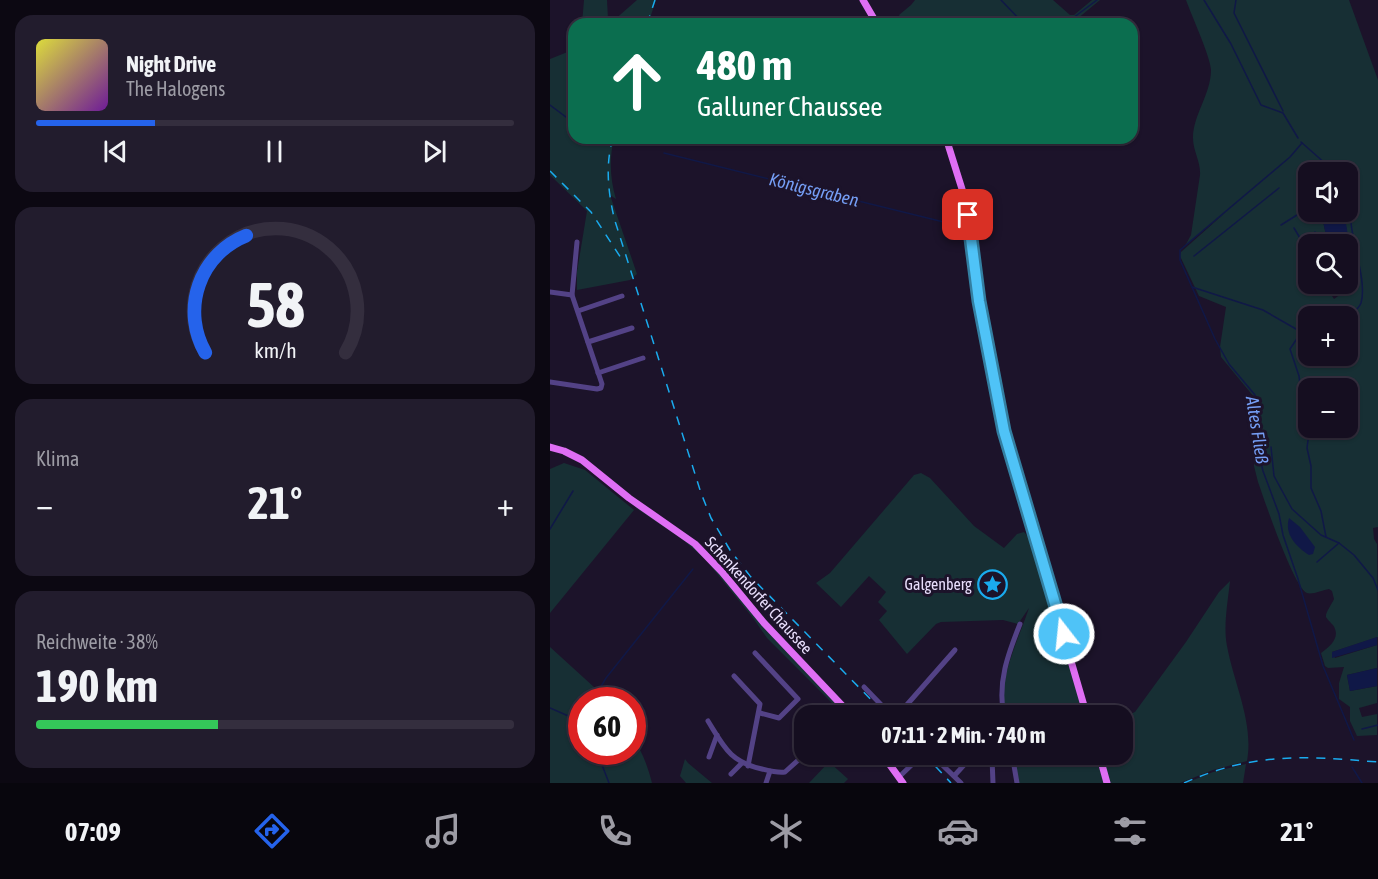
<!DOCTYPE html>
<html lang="de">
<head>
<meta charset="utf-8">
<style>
  :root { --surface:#150e20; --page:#221c2d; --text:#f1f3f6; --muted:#9d9ca5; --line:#342e3e; --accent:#2563eb }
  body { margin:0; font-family:"Asap Condensed",sans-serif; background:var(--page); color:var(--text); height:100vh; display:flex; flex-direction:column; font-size:22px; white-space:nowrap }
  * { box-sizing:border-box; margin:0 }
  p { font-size:20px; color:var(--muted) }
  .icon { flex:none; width:33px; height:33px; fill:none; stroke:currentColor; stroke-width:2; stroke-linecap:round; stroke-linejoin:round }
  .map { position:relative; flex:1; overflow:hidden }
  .details { display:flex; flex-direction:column; gap:15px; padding:15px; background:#0c0812; width:550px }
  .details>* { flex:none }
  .guide { position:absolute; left:18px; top:18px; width:570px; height:126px; border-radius:18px; box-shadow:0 2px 4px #0004,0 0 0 2px var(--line); background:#0b6e4f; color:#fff; overflow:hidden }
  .fabs { position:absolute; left:748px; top:162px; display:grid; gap:12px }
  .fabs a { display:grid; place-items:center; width:60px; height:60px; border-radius:12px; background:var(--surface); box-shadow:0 2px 4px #0004,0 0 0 2px var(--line); font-size:30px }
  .speed { position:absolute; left:18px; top:687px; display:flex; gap:12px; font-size:30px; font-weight:700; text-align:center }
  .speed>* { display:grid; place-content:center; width:78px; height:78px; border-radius:50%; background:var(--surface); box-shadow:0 2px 4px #0004,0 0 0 2px var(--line); line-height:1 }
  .speed .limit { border:9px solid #d22; background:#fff; color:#111 }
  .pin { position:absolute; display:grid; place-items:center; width:51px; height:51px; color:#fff; margin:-26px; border-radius:12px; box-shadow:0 3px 9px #0006 }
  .me { position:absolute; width:66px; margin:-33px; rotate:344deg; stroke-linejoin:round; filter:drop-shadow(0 0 4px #0008) }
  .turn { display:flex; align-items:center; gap:21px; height:126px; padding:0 30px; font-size:27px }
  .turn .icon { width:78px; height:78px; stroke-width:2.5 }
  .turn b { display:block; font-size:42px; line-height:51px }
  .big { font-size:45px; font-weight:700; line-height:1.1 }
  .details .widget { flex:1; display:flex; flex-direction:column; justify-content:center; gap:9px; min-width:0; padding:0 21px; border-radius:18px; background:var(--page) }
  .details .dial { align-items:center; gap:0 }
  .dial svg { height:156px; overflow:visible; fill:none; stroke:var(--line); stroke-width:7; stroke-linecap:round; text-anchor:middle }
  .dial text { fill:var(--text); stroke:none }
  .song { display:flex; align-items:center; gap:18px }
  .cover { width:72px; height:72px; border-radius:9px; background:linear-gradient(135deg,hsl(60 70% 55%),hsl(280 70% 35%)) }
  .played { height:6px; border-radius:3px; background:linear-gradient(90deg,var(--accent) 25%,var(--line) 25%) }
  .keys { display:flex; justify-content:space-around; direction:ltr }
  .heat { display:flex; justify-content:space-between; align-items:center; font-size:33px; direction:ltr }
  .charge { height:9px; border-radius:4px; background:linear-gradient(90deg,#34c759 38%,var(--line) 0) }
  .trip { position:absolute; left:244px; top:705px; width:339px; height:60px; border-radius:18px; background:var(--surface); box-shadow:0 2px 4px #0004,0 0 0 2px var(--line); font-weight:700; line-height:60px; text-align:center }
  .tabs { display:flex; height:96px; justify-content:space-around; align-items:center; background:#08060d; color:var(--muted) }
  .tabs .icon { width:42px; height:42px }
  .tabs .on { color:var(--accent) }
  .tabs b { font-size:27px; color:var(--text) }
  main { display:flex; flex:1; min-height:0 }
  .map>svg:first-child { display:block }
  .green { fill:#172f34; fill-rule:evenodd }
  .water { fill:#101847 }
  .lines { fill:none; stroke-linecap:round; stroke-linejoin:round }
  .stream { stroke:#101847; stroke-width:1.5 }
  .minor { stroke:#534286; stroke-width:5 }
  .major { stroke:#df6ef4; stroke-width:7 }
  .rail { stroke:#1aabee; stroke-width:1.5; stroke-dasharray:9 8; stroke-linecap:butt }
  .route-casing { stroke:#337fa1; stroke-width:15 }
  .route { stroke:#4fc3f7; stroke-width:10 }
  .labels { text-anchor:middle; stroke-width:6; stroke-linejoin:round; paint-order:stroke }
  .poi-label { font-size:16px; fill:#e9dffd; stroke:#1c132a; text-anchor:end }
  .street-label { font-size:16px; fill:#e9dffd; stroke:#1c132a }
  .water-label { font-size:18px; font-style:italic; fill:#759ef5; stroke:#1c132a }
</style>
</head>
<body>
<main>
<section class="details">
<div class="widget">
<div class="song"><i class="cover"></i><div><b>Night Drive</b><p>The Halogens</p></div></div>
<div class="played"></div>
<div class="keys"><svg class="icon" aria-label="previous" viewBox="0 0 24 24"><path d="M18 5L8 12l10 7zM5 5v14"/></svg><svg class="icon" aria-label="pause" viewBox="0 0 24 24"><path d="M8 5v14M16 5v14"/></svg><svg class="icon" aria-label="next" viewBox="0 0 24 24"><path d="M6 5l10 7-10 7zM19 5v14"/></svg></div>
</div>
<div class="widget dial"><svg viewBox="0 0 100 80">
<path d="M14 69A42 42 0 1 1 86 69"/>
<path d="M14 69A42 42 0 0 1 35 9" stroke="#2563eb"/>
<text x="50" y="56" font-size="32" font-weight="700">58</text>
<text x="50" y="72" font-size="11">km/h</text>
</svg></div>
<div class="widget"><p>Klima</p>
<div class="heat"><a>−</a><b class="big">21°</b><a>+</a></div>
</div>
<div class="widget"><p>Reichweite · 38%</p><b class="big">190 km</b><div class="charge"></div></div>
</section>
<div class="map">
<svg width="828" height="783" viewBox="0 0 828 783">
  <rect width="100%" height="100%" fill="#1c132a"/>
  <!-- green -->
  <g class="green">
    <path d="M34,0H57L58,19L55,24H32Z"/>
    <path d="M87,0H106L98,24H63L62,22Z"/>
    <path d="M365,0H503L520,15H524L542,0H550L521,24H353L349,15L361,5Z"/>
    <path d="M636,0H799L828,80V527L823,528L824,539L827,544L828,637L782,652L785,658L827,645V668L797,675L800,691L827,686V703L809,708L812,717L827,714V735L807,736L800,721V707L789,699V683L794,667L778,668L775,666L771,653C781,646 791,637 783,625C781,623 777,619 776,617C775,613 782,604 784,599L782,591L779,589C773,590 762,595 757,593C744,588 714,499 708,482L704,466V397L671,357L670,347L676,307L649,296L630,256L631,252L676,212L635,246L641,235L650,175C651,162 643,151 643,138C643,115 661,94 661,70C661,58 641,14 636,0ZM760,171L798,172V212H794L799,247L798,284H788L794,292L784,299L774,284H759V244H783L776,235L771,212H759V193L751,180L753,175ZM759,316H798V356H759ZM759,388H798V428H759Z"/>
    <path d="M20,51L24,53V138H64C59,159 60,179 66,199L60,195L87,274L80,280L27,290V272L37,211L0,175V59Z"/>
    <path d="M14,463L35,470L84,510L0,613V469Z"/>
    <path d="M371,473L380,478L424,526L454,548L467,534L474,532C485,542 495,577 495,592L498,595L534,715H455C448,677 467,644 479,608L468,624L453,620L391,622L386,624L357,654L329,620L337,611L328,602L336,592L319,576L291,607L266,583L280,573L364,475Z"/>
    <path d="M85,505L151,552L295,711V714L290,715L283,704L217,638L203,618L156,560L132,539L86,508Z"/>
    <path d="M680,581C678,601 673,626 677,646C684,684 704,723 697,761L663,770L630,783H560L552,755L573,754V717L585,712L636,642L669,592Z"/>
    <path d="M0,647L45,688L55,700H32V752H82L83,738C92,751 98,767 102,783H0Z"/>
    <path d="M463,755H545L554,783H468Z"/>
    <path d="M135,759L138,763L162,783H136L130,776Z"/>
    <path d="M279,762L298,779L294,783H259Z"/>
    <path d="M696,764L693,783H636L663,772Z"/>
  </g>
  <!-- water -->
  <g class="water">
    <path d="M771,212H794L800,247L798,250V244L782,243L776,235Z"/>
    <path d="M739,518L750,527L765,547L763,554L759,555C746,547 734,534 739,518Z"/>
    <path d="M827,637V645L782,658V652Z"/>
    <path d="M827,668V686L800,691L797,675Z"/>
  </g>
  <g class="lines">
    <!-- stream -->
    <g class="stream">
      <path d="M451,0L474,24"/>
      <path d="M654,0L681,44L711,105L733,113L748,138"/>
      <path d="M686,0L684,13L733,111"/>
      <path d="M515,24L547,0"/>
      <path d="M0,105L24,123"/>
      <path d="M53,138L60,140"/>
      <path d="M751,142L785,172"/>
      <path d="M752,143L740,157L630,250V260L665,339L679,364L705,395L710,458L713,471L729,514L733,535L748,579L773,666L804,740"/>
      <path d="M114,153L414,227"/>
      <path d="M731,225L747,215"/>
      <path d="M744,228L759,253"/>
      <path d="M765,232L772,244"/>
      <path d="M644,256L729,188"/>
      <path d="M795,284L800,292"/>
      <path d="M642,287L713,310L753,333"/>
      <path d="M788,316C796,314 807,313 811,303C817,283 803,245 801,223C799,206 814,199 798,184"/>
      <path d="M759,330L748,337L740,349L749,376L754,419L759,433L757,448L761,466V488L771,511L776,537"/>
      <path d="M721,447L724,476L742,509L771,535L789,543L804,555L823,578L828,590"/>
      <path d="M0,529L23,491"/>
      <path d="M767,562L789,543"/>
      <path d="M43,700L56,678L143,569"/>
      <path d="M0,708L32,722"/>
      <path d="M812,729L828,725"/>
      <path d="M47,752L59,783"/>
      <path d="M802,767L812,783"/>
    </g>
    <!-- minor -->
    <g class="minor">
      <path d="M0,292L22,295"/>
      <path d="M28,311L72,296"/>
      <path d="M38,342L82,328"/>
      <path d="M48,373L93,358"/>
      <path d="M0,382L47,389L51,388L52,384L22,295L27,242"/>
      <path d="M205,653L248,699L229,718L210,713"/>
      <path d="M184,676L210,704L198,766"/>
      <path d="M314,687L342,716"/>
      <path d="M347,716L405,650"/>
      <path d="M454,716C447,683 458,654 470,624"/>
      <path d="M158,721C174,747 180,762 212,769C220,771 227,773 235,772L255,754"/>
      <path d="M381,754L411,783"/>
      <path d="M439,754L442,758L443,783"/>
      <path d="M462,754L467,783"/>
      <path d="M159,757L167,735"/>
      <path d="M181,774L192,763"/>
      <path d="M404,776L424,754"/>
      <path d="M349,777L373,754"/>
      <path d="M216,783L220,771"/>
    </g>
    <!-- major -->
    <g class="major">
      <path d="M313,0L327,24"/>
      <path d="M396,138L417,205L429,301L454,431L537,716"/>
      <path d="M0,447L14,451L32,460L79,498L145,544L172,572L214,623L302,716"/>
      <path d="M332,754L353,783"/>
      <path d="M549,754L557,783"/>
    </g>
    <!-- rail -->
    <g class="rail">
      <path d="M97,24L105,0"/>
      <path d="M63,138C55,164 58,194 65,221L151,493L161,518L180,550L200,576L337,716"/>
      <path d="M0,171L41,212L71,258"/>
      <path d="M374,754L401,783"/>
      <path d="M634,783C704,752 753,756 828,762"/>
    </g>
  </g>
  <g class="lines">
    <defs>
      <path id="route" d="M418,215L429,301L454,431L514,634"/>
    </defs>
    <!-- route casing -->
    <use href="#route" class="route-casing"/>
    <!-- route -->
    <use href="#route" class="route"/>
  </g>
  <!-- icons -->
  <defs>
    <symbol id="sight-ring" viewBox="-11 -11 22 22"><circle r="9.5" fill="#1c132a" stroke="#1aabee" stroke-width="1.5"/><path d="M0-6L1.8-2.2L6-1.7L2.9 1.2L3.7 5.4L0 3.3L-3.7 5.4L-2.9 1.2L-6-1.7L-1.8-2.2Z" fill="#1aabee"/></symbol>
  </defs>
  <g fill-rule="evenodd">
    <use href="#sight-ring" x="426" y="568" width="33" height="33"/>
  </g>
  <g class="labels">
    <!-- poi labels -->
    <g class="poi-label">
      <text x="422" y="590">Galgenberg</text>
    </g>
    <!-- street labels -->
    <g class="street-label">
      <text transform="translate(209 595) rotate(48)" y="6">Schenkendorfer Chaussee</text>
    </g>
    <!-- water labels -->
    <g class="water-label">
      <text transform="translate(264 190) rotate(14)" y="6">Königsgraben</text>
      <text transform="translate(707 430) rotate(81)" y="6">Altes Fließ</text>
    </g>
  </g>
</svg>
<div class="fabs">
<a><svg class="icon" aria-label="sound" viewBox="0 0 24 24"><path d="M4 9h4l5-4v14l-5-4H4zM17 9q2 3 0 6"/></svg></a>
<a><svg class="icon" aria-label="search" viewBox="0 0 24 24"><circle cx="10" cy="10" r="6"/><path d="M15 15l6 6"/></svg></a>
<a>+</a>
<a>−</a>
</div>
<div class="speed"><div class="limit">60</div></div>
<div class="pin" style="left:418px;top:215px;background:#d93025"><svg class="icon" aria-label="arrive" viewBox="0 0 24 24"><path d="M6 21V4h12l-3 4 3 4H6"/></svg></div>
<svg class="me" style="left:514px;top:634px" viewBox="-20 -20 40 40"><circle r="17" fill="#4fc3f7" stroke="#fff" stroke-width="3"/><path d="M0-11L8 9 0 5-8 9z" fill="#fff"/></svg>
<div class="trip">07:11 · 2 Min. · 740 m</div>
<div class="guide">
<div class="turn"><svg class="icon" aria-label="ahead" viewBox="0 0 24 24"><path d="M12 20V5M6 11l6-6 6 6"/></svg><div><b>480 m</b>Galluner Chaussee</div></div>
</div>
</div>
</main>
<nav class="tabs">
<b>07:09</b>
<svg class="icon on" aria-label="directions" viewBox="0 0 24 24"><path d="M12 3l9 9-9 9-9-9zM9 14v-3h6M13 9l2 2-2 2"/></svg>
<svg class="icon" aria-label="music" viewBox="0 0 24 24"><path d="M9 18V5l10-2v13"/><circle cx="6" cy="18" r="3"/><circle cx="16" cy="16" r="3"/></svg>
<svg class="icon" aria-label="phone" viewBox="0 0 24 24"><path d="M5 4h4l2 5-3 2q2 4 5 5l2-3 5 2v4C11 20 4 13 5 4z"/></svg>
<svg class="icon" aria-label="climate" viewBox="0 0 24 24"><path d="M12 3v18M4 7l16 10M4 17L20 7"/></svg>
<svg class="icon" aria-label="car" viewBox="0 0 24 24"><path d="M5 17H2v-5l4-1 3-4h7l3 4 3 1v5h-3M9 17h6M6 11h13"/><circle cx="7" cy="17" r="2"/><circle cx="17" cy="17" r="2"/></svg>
<svg class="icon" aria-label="filters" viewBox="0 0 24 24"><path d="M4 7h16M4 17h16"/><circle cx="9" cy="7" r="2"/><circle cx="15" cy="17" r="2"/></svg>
<b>21°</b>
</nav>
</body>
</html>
